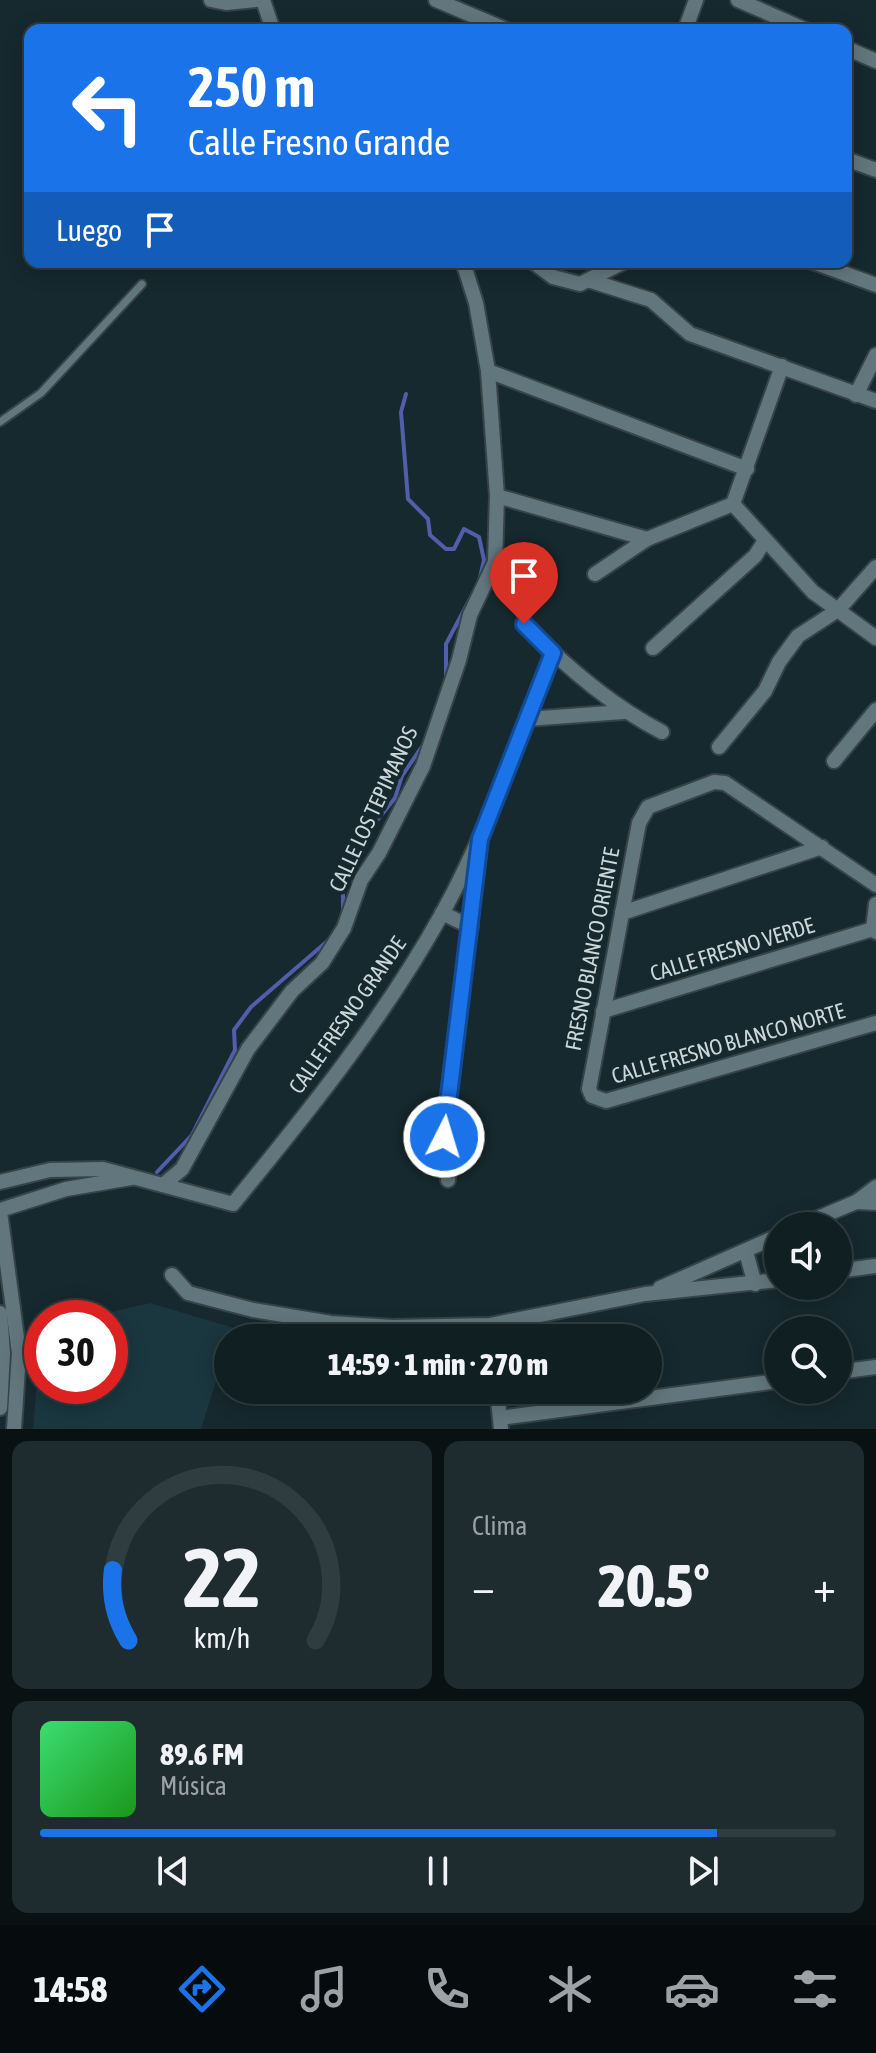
<!DOCTYPE html>
<html lang="es">
<head>
<meta charset="utf-8">
<style>
  :root { --surface:#101f22; --page:#1e2c2f; --text:#f1f3f6; --muted:#9ca2a5; --line:#303d40; --accent:#1a73e8 }
  body { margin:0; font-family:"Asap Condensed",sans-serif; background:var(--page); color:var(--text); height:100vh; display:flex; flex-direction:column; font-size:30px; white-space:nowrap }
  * { box-sizing:border-box; margin:0 }
  p { font-size:26px; color:var(--muted) }
  .icon { flex:none; width:44px; height:44px; fill:none; stroke:currentColor; stroke-width:2; stroke-linecap:round; stroke-linejoin:round }
  .map { position:relative; height:1429px; overflow:hidden }
  .side { display:flex; flex-direction:column; gap:12px; padding:12px; background:#091113; flex:1 }
  .side>* { flex:none }
  .top-card { position:absolute; left:24px; top:24px; width:828px; height:244px; border-radius:16px; box-shadow:0 4px 20px #0003,0 0 0 2px var(--line); background:#1a73e8; color:#fff; overflow:hidden }
  .fabs { position:absolute; left:764px; top:1212px; display:grid; gap:16px }
  .fabs a { display:grid; place-items:center; width:88px; height:88px; border-radius:50%; background:var(--surface); box-shadow:0 4px 20px #0003,0 0 0 2px var(--line); font-size:40px }
  .speed { position:absolute; left:24px; top:1300px; display:flex; gap:16px; font-size:40px; font-weight:700; text-align:center }
  .speed>* { display:grid; place-content:center; width:104px; height:104px; border-radius:50%; background:var(--surface); box-shadow:0 4px 20px #0003,0 0 0 2px var(--line); line-height:1 }
  .speed .limit { border:12px solid #d22; background:#fff; color:#111 }
  .pin { position:absolute; display:grid; place-items:center; width:68px; height:68px; color:#fff; margin:-82px -34px; border-radius:50% 50% 50% 0; rotate:-45deg; box-shadow:0 0 8px #0007 }
  .pin .icon { rotate:45deg }
  .me { position:absolute; width:88px; margin:-44px; rotate:5deg; stroke-linejoin:round; filter:drop-shadow(0 0 6px #0008) }
  .turn { display:flex; align-items:center; gap:28px; height:168px; padding:0 32px; font-size:36px }
  .turn .icon { width:104px; height:104px; stroke-width:2.5 }
  .turn b { display:block; font-size:56px; line-height:68px }
  .then { display:flex; align-items:center; height:76px; padding:0 32px; background:#0003; gap:16px; font-size:30px }
  .big { font-size:60px; font-weight:800; line-height:1.1 }
  .side .tile { flex:1; display:flex; flex-direction:column; justify-content:center; gap:12px; min-width:0; padding:0 28px; border-radius:16px; background:var(--page) }
  .side .dial { align-items:center; gap:0 }
  .dial svg { height:208px; overflow:visible; fill:none; stroke:var(--line); stroke-width:7; stroke-linecap:round; text-anchor:middle }
  .dial text { fill:var(--text); stroke:none }
  .song { display:flex; align-items:center; gap:24px }
  .cover { width:96px; height:96px; border-radius:12px; background:linear-gradient(135deg,hsl(140 70% 55%),hsl(120 70% 35%)) }
  .played { height:8px; border-radius:4px; background:linear-gradient(90deg,var(--accent) 85%,var(--line) 85%) }
  .keys { display:flex; justify-content:space-around; direction:ltr }
  .heat { display:flex; justify-content:space-between; align-items:center; font-size:44px; direction:ltr }
  .side .tiles { flex:1; display:grid; gap:12px; grid-template-columns:1fr 1fr }
  .tile:last-child { grid-column:span 2 }
  .trip { position:absolute; left:214px; top:1324px; width:448px; height:80px; border-radius:40px; background:var(--surface); box-shadow:0 4px 20px #0003,0 0 0 2px var(--line); font-weight:800; line-height:80px; text-align:center }
  .tabs { display:flex; height:128px; justify-content:space-around; align-items:center; background:#060c0e; color:var(--muted) }
  .tabs .icon { width:56px; height:56px }
  .tabs .selected { color:var(--accent) }
  .tabs b { font-size:36px; color:var(--text) }
  .map>svg:first-child { display:block }
  .built { fill:#1a363e }
  .lines { fill:none; stroke-linecap:round; stroke-linejoin:round }
  .stream { stroke:#525eaa; stroke-width:4 }
  .service-casing { stroke:#364449; stroke-width:11 }
  .minor-casing { stroke:#364449; stroke-width:18 }
  .service { stroke:#62777d; stroke-width:7 }
  .minor { stroke:#62777d; stroke-width:14 }
  .route-casing { stroke:#114b97; stroke-width:20 }
  .route { stroke:#1a73e8; stroke-width:14 }
  .labels { text-anchor:middle; stroke-width:8; stroke-linejoin:round; paint-order:stroke }
  .street-label { font-size:22px; fill:#ccd7da; stroke:#16292e }
</style>
</head>
<body>
<div class="map">
<svg width="876" height="1429" viewBox="0 0 876 1429">
  <rect width="100%" height="100%" fill="#16292e"/>
  <!-- built -->
  <path class="built" d="M150,1303L251,1333L252,1338H228V1369L217,1378L201,1429H33L37,1378L42,1372V1386H110V1318L90,1317Z"/>
  <g class="lines">
    <!-- stream -->
    <g class="stream">
      <path d="M406,394L401,412L408,499L428,519L430,535L446,549H454L464,529L479,537L484,560L479,582"/>
      <path d="M446,681V644L471,597"/>
      <path d="M343,913V892L359,843L395,798L402,776L425,742L436,707"/>
      <path d="M157,1172L192,1135L235,1050L234,1030L251,1007L331,938"/>
    </g>
    <defs>
      <path id="service" d="M0,422L41,393L142,284"/>
      <g id="minor">
        <path d="M211,0L226,3L256,0"/>
        <path d="M263,0L273,30"/>
        <path d="M436,0L507,30"/>
        <path d="M738,0L806,30"/>
        <path d="M685,30L696,0"/>
        <path d="M846,48L876,61"/>
        <path d="M846,159L876,170"/>
        <path d="M533,262L553,277L580,284L624,262"/>
        <path d="M813,262L876,285"/>
        <path d="M591,281L651,300L690,334L876,401"/>
        <path d="M488,371L747,469"/>
        <path d="M856,395L876,355"/>
        <path d="M497,496L647,539"/>
        <path d="M733,504L813,592L876,638"/>
        <path d="M733,504L782,366"/>
        <path d="M595,574L647,539L733,504"/>
        <path d="M524,624C565,666 610,705 662,732"/>
        <path d="M653,648L755,556L764,542"/>
        <path d="M527,719L623,712"/>
        <path d="M719,747L765,691L779,662L798,636L838,610L876,567"/>
        <path d="M834,761L876,710"/>
        <path d="M876,885L725,783L714,782L648,807L639,823L589,1089L592,1096L606,1101L876,1023"/>
        <path d="M876,904L873,929L876,932"/>
        <path d="M442,913L471,927"/>
        <path d="M622,913L822,847"/>
        <path d="M603,1011L873,929"/>
        <path d="M448,1180L446,1111L479,848"/>
        <path d="M0,1182L50,1170L103,1169L233,1204C309,1111 385,1017 443,912C488,830 518,740 553,653"/>
        <path d="M163,1185L182,1169L248,1049L292,991L322,963L344,928L361,880L379,853L423,766L459,660L470,615L495,562L497,496L488,371L476,303L463,262"/>
        <path d="M856,1202L876,1203"/>
        <path d="M0,1210L66,1189L131,1178"/>
        <path d="M0,1212L19,1353L14,1429"/>
        <path d="M799,1226L856,1202L876,1187"/>
        <path d="M746,1252L755,1284"/>
        <path d="M838,1271L876,1266"/>
        <path d="M172,1275L188,1293L253,1310L331,1323L393,1327L490,1325L645,1294L778,1280"/>
        <path d="M660,1288L778,1236"/>
        <path d="M0,1313L3,1353L0,1408"/>
        <path d="M838,1372L876,1367"/>
        <path d="M497,1390L501,1429"/>
        <path d="M500,1418L778,1381"/>
      </g>
    </defs>
    <!-- service casing -->
    <use href="#service" class="service-casing"/>
    <!-- minor casing -->
    <use href="#minor" class="minor-casing"/>
    <!-- service -->
    <use href="#service" class="service"/>
    <!-- minor -->
    <use href="#minor" class="minor"/>
  </g>
  <g class="lines">
    <defs>
      <path id="route" d="M444,1137L480,839L553,653L524,624"/>
    </defs>
    <!-- route casing -->
    <use href="#route" class="route-casing"/>
    <!-- route -->
    <use href="#route" class="route"/>
  </g>
  <g class="labels">
    <!-- street labels -->
    <g class="street-label">
      <text transform="translate(373 809) rotate(-65)" y="8">CALLE LOS TEPIMANOS</text>
      <text transform="translate(592 949) rotate(-79)" y="8">FRESNO BLANCO ORIENTE</text>
      <text transform="translate(732 949) rotate(-17)" y="8">CALLE FRESNO VERDE</text>
      <text transform="translate(347 1015) rotate(-55)" y="8">CALLE FRESNO GRANDE</text>
      <text transform="translate(728 1043) rotate(-16)" y="8">CALLE FRESNO BLANCO NORTE</text>
    </g>
  </g>
</svg>
<div class="fabs">
<a><svg class="icon" aria-label="sound" viewBox="0 0 24 24"><path d="M4 9h4l5-4v14l-5-4H4zM17 9q2 3 0 6"/></svg></a>
<a><svg class="icon" aria-label="search" viewBox="0 0 24 24"><circle cx="10" cy="10" r="6"/><path d="M15 15l6 6"/></svg></a>
</div>
<div class="speed"><div class="limit">30</div></div>
<div class="pin" style="left:524px;top:624px;background:#d93025"><svg class="icon" aria-label="arrive" viewBox="0 0 24 24"><path d="M6 21V4h12l-3 4 3 4H6"/></svg></div>
<svg class="me" style="left:444px;top:1137px" viewBox="-20 -20 40 40"><circle r="17" fill="#1a73e8" stroke="#fff" stroke-width="3"/><path d="M0-11L8 9 0 5-8 9z" fill="#fff"/></svg>
<div class="trip">14:59 · 1 min · 270 m</div>
<div class="top-card">
<div class="turn"><svg class="icon" aria-label="left" viewBox="0 0 24 24"><path d="M17 20v-9H6M10 6l-5 5 5 5"/></svg><div><b>250 m</b>Calle Fresno Grande</div></div>
<div class="then">Luego<svg class="icon" aria-label="arrive" viewBox="0 0 24 24"><path d="M6 21V4h12l-3 4 3 4H6"/></svg></div>
</div>
</div>
<section class="side">
<div class="tiles">
<div class="tile dial"><svg viewBox="0 0 100 80">
<path d="M14 69A42 42 0 1 1 86 69"/>
<path d="M14 69A42 42 0 0 1 8 42" stroke="#1a73e8"/>
<text x="50" y="56" font-size="32" font-weight="700">22</text>
<text x="50" y="72" font-size="11">km/h</text>
</svg></div>
<div class="tile"><p>Clima</p>
<div class="heat"><a>−</a><b class="big">20.5°</b><a>+</a></div>
</div>
<div class="tile">
<div class="song"><i class="cover"></i><div><b>89.6 FM</b><p>Música</p></div></div>
<div class="played"></div>
<div class="keys"><svg class="icon" aria-label="previous" viewBox="0 0 24 24"><path d="M18 5L8 12l10 7zM5 5v14"/></svg><svg class="icon" aria-label="pause" viewBox="0 0 24 24"><path d="M8 5v14M16 5v14"/></svg><svg class="icon" aria-label="next" viewBox="0 0 24 24"><path d="M6 5l10 7-10 7zM19 5v14"/></svg></div>
</div>
</div>
</section>
<nav class="tabs">
<b>14:58</b>
<svg class="icon selected" aria-label="directions" viewBox="0 0 24 24"><path d="M12 3l9 9-9 9-9-9zM9 14v-3h6M13 9l2 2-2 2"/></svg>
<svg class="icon" aria-label="music" viewBox="0 0 24 24"><path d="M9 18V5l10-2v13"/><circle cx="6" cy="18" r="3"/><circle cx="16" cy="16" r="3"/></svg>
<svg class="icon" aria-label="phone" viewBox="0 0 24 24"><path d="M5 4h4l2 5-3 2q2 4 5 5l2-3 5 2v4C11 20 4 13 5 4z"/></svg>
<svg class="icon" aria-label="climate" viewBox="0 0 24 24"><path d="M12 3v18M4 7l16 10M4 17L20 7"/></svg>
<svg class="icon" aria-label="car" viewBox="0 0 24 24"><path d="M5 17H2v-5l4-1 3-4h7l3 4 3 1v5h-3M9 17h6M6 11h13"/><circle cx="7" cy="17" r="2"/><circle cx="17" cy="17" r="2"/></svg>
<svg class="icon" aria-label="filters" viewBox="0 0 24 24"><path d="M4 7h16M4 17h16"/><circle cx="9" cy="7" r="2"/><circle cx="15" cy="17" r="2"/></svg>
</nav>
</body>
</html>
